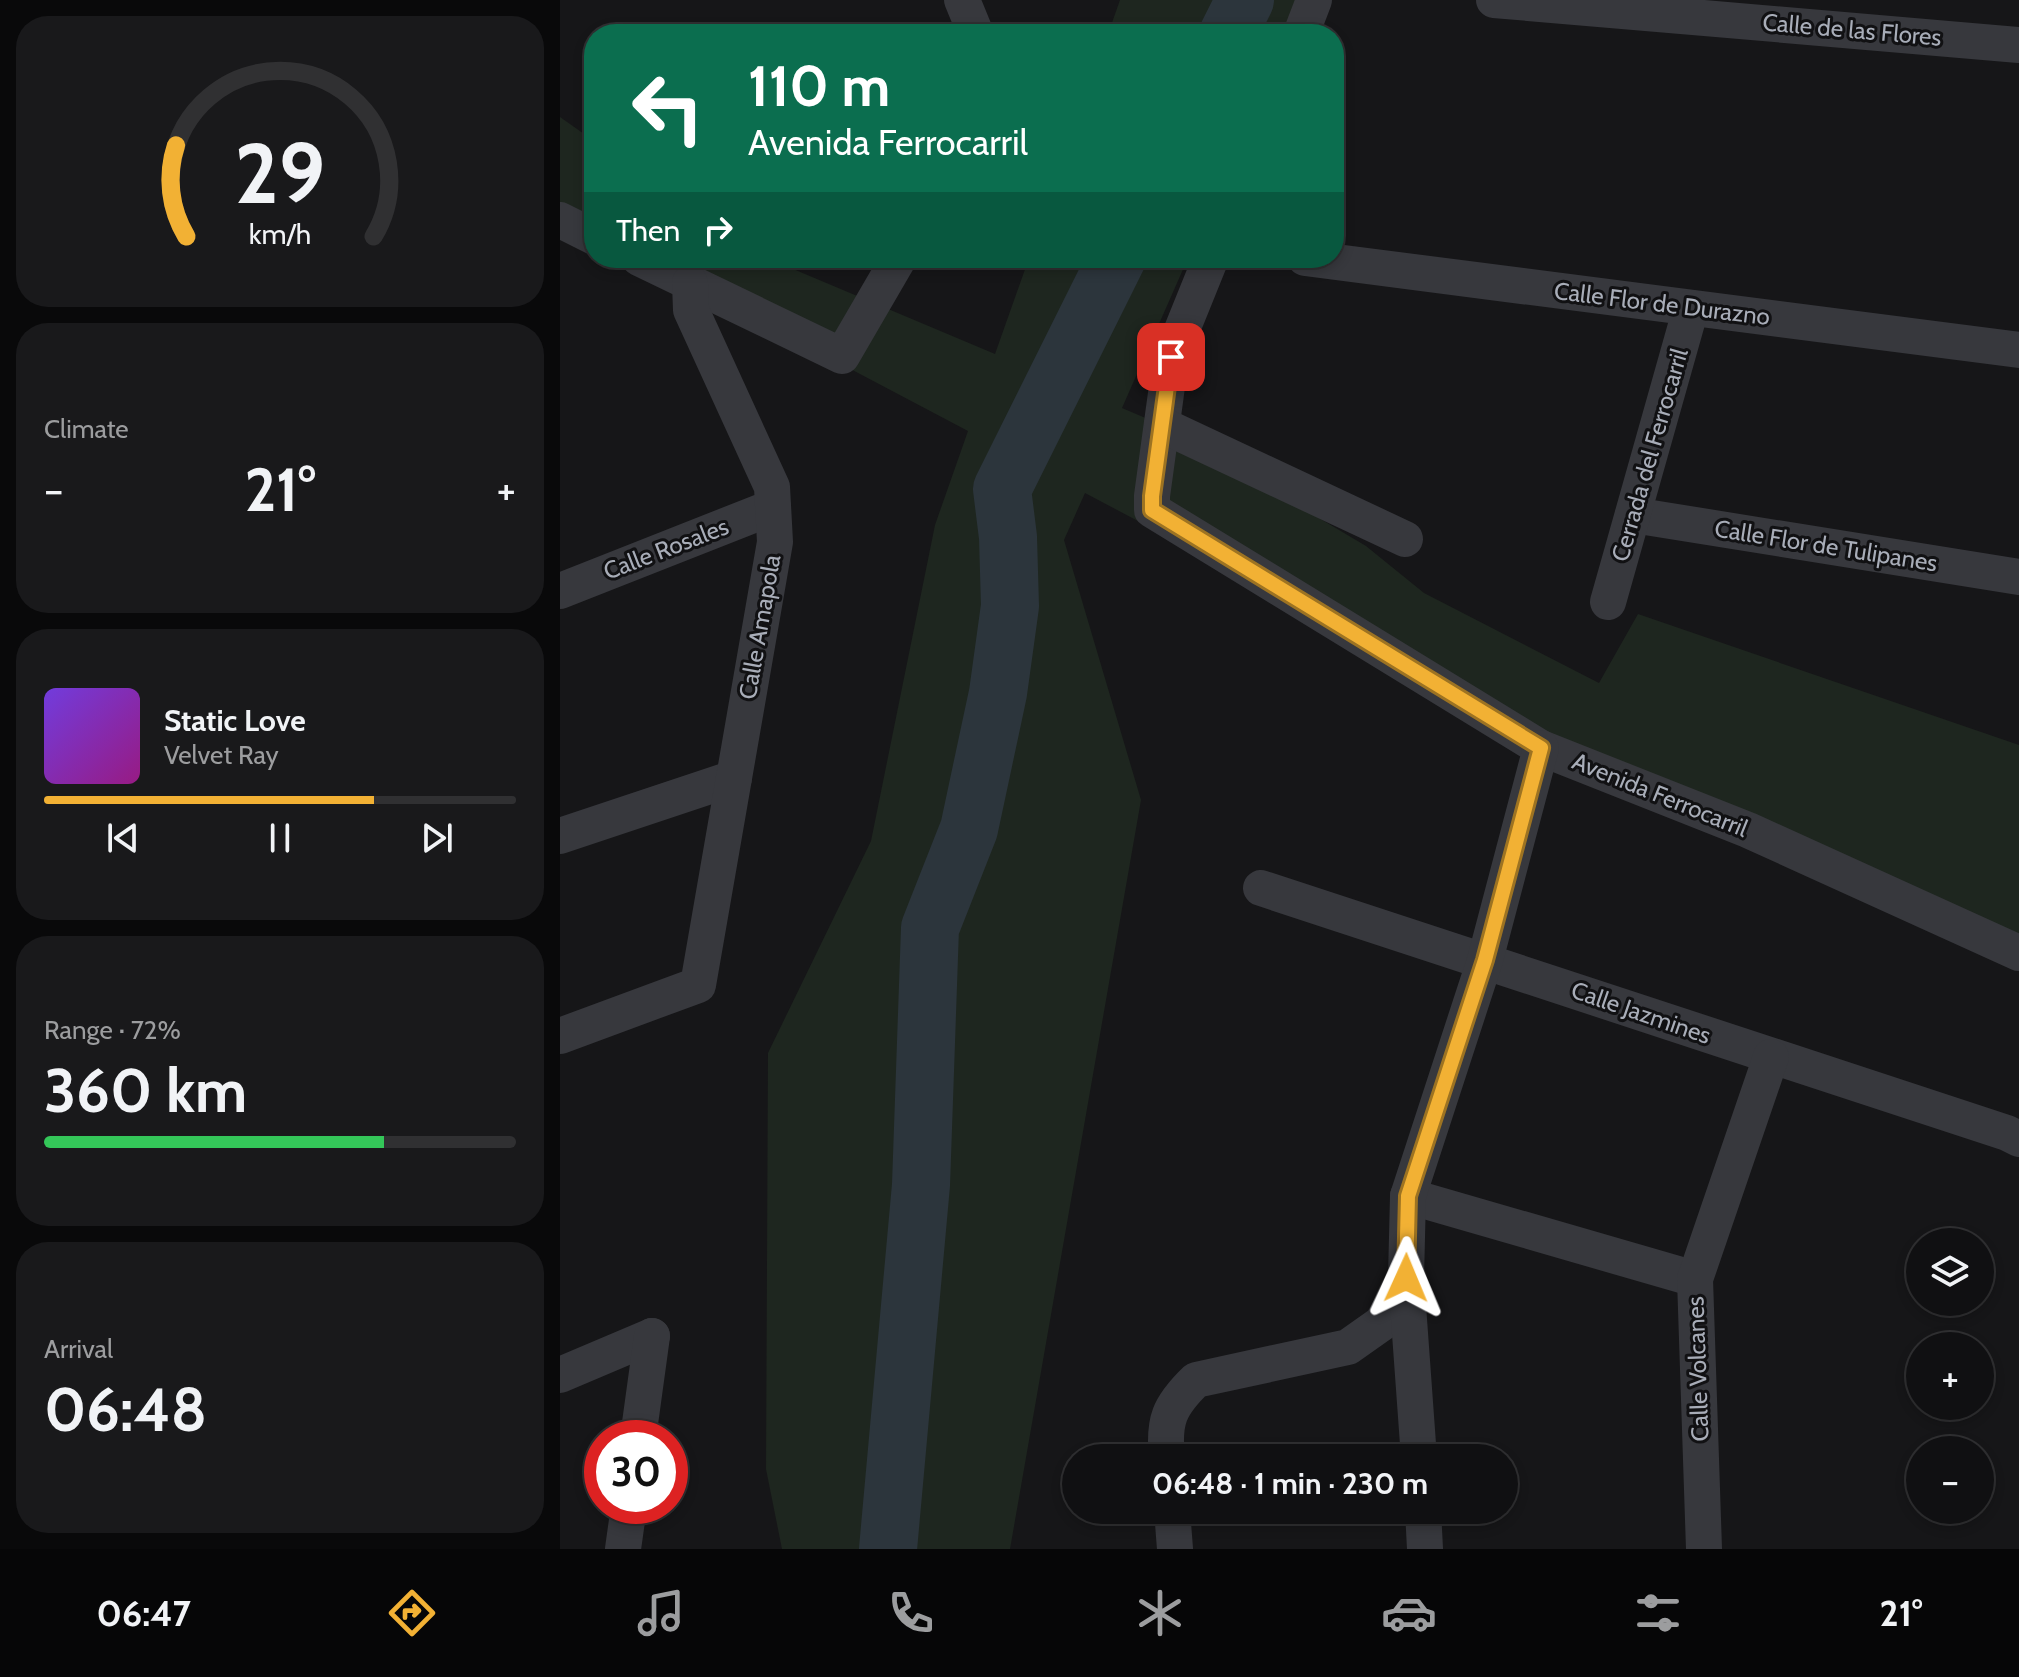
<!DOCTYPE html>
<html lang="en">
<head>
<meta charset="utf-8">
<style>
  :root { --surface:#101012; --page:#19191b; --text:#f1f3f6; --muted:#9c9d9f; --line:#303032; --accent:#f2b134 }
  body { margin:0; font-family:Cabin,sans-serif; background:var(--page); color:var(--text); height:100vh; display:flex; flex-direction:column; font-size:30px; white-space:nowrap }
  * { box-sizing:border-box; margin:0 }
  p { font-size:26px; color:var(--muted) }
  .icon { flex:none; width:44px; height:44px; fill:none; stroke:currentColor; stroke-width:2; stroke-linecap:round; stroke-linejoin:round }
  .map { position:relative; flex:1; overflow:hidden }
  .drawer { display:flex; flex-direction:column; gap:16px; padding:16px; background:#09090a; width:560px }
  .drawer>* { flex:none }
  .guide { position:absolute; left:24px; top:24px; width:760px; height:244px; border-radius:32px; box-shadow:0 4px 12px #0003,0 0 0 2px var(--line); background:#0b6e4f; color:#fff; overflow:hidden }
  .fabs { position:absolute; left:1346px; top:1228px; display:grid; gap:16px }
  .fabs a { display:grid; place-items:center; width:88px; height:88px; border-radius:50%; background:var(--surface); box-shadow:0 4px 12px #0003,0 0 0 2px var(--line); font-size:40px }
  .speed { position:absolute; left:24px; top:1420px; display:flex; gap:16px; font-size:40px; font-weight:700; text-align:center }
  .speed>* { display:grid; place-content:center; width:104px; height:104px; border-radius:50%; background:var(--surface); box-shadow:0 4px 12px #0003,0 0 0 2px var(--line); line-height:1 }
  .speed .limit { border:12px solid #d22; background:#fff; color:#111 }
  .pin { position:absolute; display:grid; place-items:center; width:68px; height:68px; color:#fff; margin:-34px; border-radius:16px; box-shadow:0 4px 12px #0006 }
  .me { position:absolute; width:88px; margin:-44px; rotate:1deg; stroke-linejoin:round; filter:drop-shadow(0 0 6px #0008) }
  .turn { display:flex; align-items:center; gap:28px; height:168px; padding:0 32px; font-size:36px }
  .turn .icon { width:104px; height:104px; stroke-width:2.5 }
  .turn b { display:block; font-size:56px; line-height:68px }
  .then { display:flex; align-items:center; height:76px; padding:0 32px; background:#0003; gap:16px; font-size:30px }
  .big { font-size:60px; font-weight:700; line-height:1.1 }
  .drawer .tile { flex:1; display:flex; flex-direction:column; justify-content:center; gap:12px; min-width:0; padding:0 28px; border-radius:32px; background:var(--page) }
  .drawer .dial { align-items:center; gap:0 }
  .dial svg { height:208px; overflow:visible; fill:none; stroke:var(--line); stroke-width:7; stroke-linecap:round; text-anchor:middle }
  .dial text { fill:var(--text); stroke:none }
  .song { display:flex; align-items:center; gap:24px }
  .cover { width:96px; height:96px; border-radius:12px; background:linear-gradient(135deg,hsl(260 70% 55%),hsl(310 70% 35%)) }
  .played { height:8px; border-radius:4px; background:linear-gradient(90deg,var(--accent) 70%,var(--line) 70%) }
  .keys { display:flex; justify-content:space-around; direction:ltr }
  .heat { display:flex; justify-content:space-between; align-items:center; font-size:44px; direction:ltr }
  .charge { height:12px; border-radius:6px; background:linear-gradient(90deg,#34c759 72%,var(--line) 0) }
  .trip { position:absolute; left:502px; top:1444px; width:456px; height:80px; border-radius:40px; background:var(--surface); box-shadow:0 4px 12px #0003,0 0 0 2px var(--line); font-weight:700; line-height:80px; text-align:center }
  .tab-bar { display:flex; height:128px; justify-content:space-around; align-items:center; background:#060607; color:var(--muted) }
  .tab-bar .icon { width:56px; height:56px }
  .tab-bar .current { color:var(--accent) }
  .tab-bar b { font-size:36px; color:var(--text) }
  main { display:flex; flex:1; min-height:0 }
  .map>svg:first-child { display:block }
  .green { fill:#1e261f }
  .lines { fill:none; stroke-linecap:round; stroke-linejoin:round }
  .river { stroke:#2c353c; stroke-width:58 }
  .street { stroke:#37383d; stroke-width:36 }
  .route-casing { stroke:#9d7322; stroke-width:20 }
  .route { stroke:#f2b134; stroke-width:14 }
  .labels { text-anchor:middle; stroke-width:6; stroke-linejoin:round; paint-order:stroke }
  .street-label { font-size:24px; fill:#a8adb8; stroke:#111113 }
</style>
</head>
<body>
<main>
<section class="drawer">
<div class="tile dial"><svg viewBox="0 0 100 80">
<path d="M14 69A42 42 0 1 1 86 69"/>
<path d="M14 69A42 42 0 0 1 10 34" stroke="#f2b134"/>
<text x="50" y="56" font-size="32" font-weight="700">29</text>
<text x="50" y="72" font-size="11">km/h</text>
</svg></div>
<div class="tile"><p>Climate</p>
<div class="heat"><a>−</a><b class="big">21°</b><a>+</a></div>
</div>
<div class="tile">
<div class="song"><i class="cover"></i><div><b>Static Love</b><p>Velvet Ray</p></div></div>
<div class="played"></div>
<div class="keys"><svg class="icon" aria-label="previous" viewBox="0 0 24 24"><path d="M18 5L8 12l10 7zM5 5v14"/></svg><svg class="icon" aria-label="pause" viewBox="0 0 24 24"><path d="M8 5v14M16 5v14"/></svg><svg class="icon" aria-label="next" viewBox="0 0 24 24"><path d="M6 5l10 7-10 7zM19 5v14"/></svg></div>
</div>
<div class="tile"><p>Range · 72%</p><b class="big">360 km</b><div class="charge"></div></div>
<div class="tile"><p>Arrival</p><b class="big">06:48</b></div>
</section>
<div class="map">
<svg width="1459" height="1549" viewBox="0 0 1459 1549">
  <rect width="100%" height="100%" fill="#161618"/>
  <!-- green -->
  <g class="green">
    <path d="M560,0H741L726,34H548Z"/>
    <path d="M0,117L34,141V235L0,219Z"/>
    <path d="M80,258H207L435,354L469,258H628L562,408L602,425L806,546L864,593L1039,683L1078,614L1459,745V959L981,748L820,649L525,493L504,540L581,800L450,1549H222L206,1469L208,1053L311,841L375,525L408,431Z"/>
  </g>
  <g class="lines">
    <!-- river -->
    <g class="river">
      <path d="M668,34L685,0"/>
      <path d="M328,1549L361,1185L370,928L409,829L438,693L450,606L448,537L442,489L557,258"/>
    </g>
    <!-- street -->
    <g class="street">
      <path d="M402,0L416,34"/>
      <path d="M934,0L1459,45"/>
      <path d="M741,34L754,0"/>
      <path d="M0,220L34,237"/>
      <path d="M79,258L282,356L339,258"/>
      <path d="M651,258L611,357L592,496V510L981,748L1188,830L1459,953"/>
      <path d="M745,258L1459,350"/>
      <path d="M602,425L845,539"/>
      <path d="M1073,515L1459,577"/>
      <path d="M0,591L213,507"/>
      <path d="M1048,602L1131,308"/>
      <path d="M0,836L174,778"/>
      <path d="M701,888L1447,1133L1459,1139"/>
      <path d="M0,1036L138,985L215,542L212,487L131,310L130,283"/>
      <path d="M848,1196L1135,1279"/>
      <path d="M0,1375L92,1336"/>
      <path d="M78,1438L92,1336"/>
      <path d="M607,1458C603,1421 609,1406 636,1380L788,1347L822,1323L846,1278"/>
      <path d="M859,1458L846,1278L848,1196L925,960L981,748"/>
      <path d="M612,1510L615,1549"/>
      <path d="M863,1510L865,1549"/>
      <path d="M63,1549L69,1506"/>
      <path d="M1144,1549L1135,1279L1211,1057"/>
    </g>
  </g>
  <g class="lines">
    <defs>
      <path id="route" d="M611,357L592,496V510L981,748L925,960L848,1196L846,1278"/>
    </defs>
    <!-- route casing -->
    <use href="#route" class="route-casing"/>
    <!-- route -->
    <use href="#route" class="route"/>
  </g>
  <g class="labels">
    <!-- street labels -->
    <g class="street-label">
      <text transform="translate(1292 30) rotate(5)" y="8">Calle de las Flores</text>
      <text transform="translate(1102 304) rotate(7)" y="8">Calle Flor de Durazno</text>
      <text transform="translate(1090 455) rotate(-74)" y="8">Cerrada del Ferrocarril</text>
      <text transform="translate(1266 546) rotate(9)" y="8">Calle Flor de Tulipanes</text>
      <text transform="translate(106 549) rotate(-21)" y="8">Calle Rosales</text>
      <text transform="translate(200 627) rotate(-80)" y="8">Calle Amapola</text>
      <text transform="translate(1100 795) rotate(22)" y="8">Avenida Ferrocarril</text>
      <text transform="translate(1081 1013) rotate(19)" y="8">Calle Jazmines</text>
      <text transform="translate(1138 1369) rotate(-92)" y="8">Calle Volcanes</text>
    </g>
  </g>
</svg>
<div class="fabs">
<a><svg class="icon" aria-label="layers" viewBox="0 0 24 24"><path d="M12 4l9 5-9 5-9-5zM3 14l9 5 9-5"/></svg></a>
<a>+</a>
<a>−</a>
</div>
<div class="speed"><div class="limit">30</div></div>
<div class="pin" style="left:611px;top:357px;background:#d93025"><svg class="icon" aria-label="arrive" viewBox="0 0 24 24"><path d="M6 21V4h12l-3 4 3 4H6"/></svg></div>
<svg class="me" style="left:846px;top:1278px" viewBox="-20 -20 40 40"><path d="M0-17L14 15 0 8-14 15z" fill="#f2b134" stroke="#fff" stroke-width="4"/></svg>
<div class="trip">06:48 · 1 min · 230 m</div>
<div class="guide">
<div class="turn"><svg class="icon" aria-label="left" viewBox="0 0 24 24"><path d="M17 20v-9H6M10 6l-5 5 5 5"/></svg><div><b>110 m</b>Avenida Ferrocarril</div></div>
<div class="then">Then<svg class="icon" aria-label="right" viewBox="0 0 24 24"><path d="M7 20v-9h11M14 6l5 5-5 5"/></svg></div>
</div>
</div>
</main>
<nav class="tab-bar">
<b>06:47</b>
<svg class="icon current" aria-label="directions" viewBox="0 0 24 24"><path d="M12 3l9 9-9 9-9-9zM9 14v-3h6M13 9l2 2-2 2"/></svg>
<svg class="icon" aria-label="music" viewBox="0 0 24 24"><path d="M9 18V5l10-2v13"/><circle cx="6" cy="18" r="3"/><circle cx="16" cy="16" r="3"/></svg>
<svg class="icon" aria-label="phone" viewBox="0 0 24 24"><path d="M5 4h4l2 5-3 2q2 4 5 5l2-3 5 2v4C11 20 4 13 5 4z"/></svg>
<svg class="icon" aria-label="climate" viewBox="0 0 24 24"><path d="M12 3v18M4 7l16 10M4 17L20 7"/></svg>
<svg class="icon" aria-label="car" viewBox="0 0 24 24"><path d="M5 17H2v-5l4-1 3-4h7l3 4 3 1v5h-3M9 17h6M6 11h13"/><circle cx="7" cy="17" r="2"/><circle cx="17" cy="17" r="2"/></svg>
<svg class="icon" aria-label="filters" viewBox="0 0 24 24"><path d="M4 7h16M4 17h16"/><circle cx="9" cy="7" r="2"/><circle cx="15" cy="17" r="2"/></svg>
<b>21°</b>
</nav>
</body>
</html>
